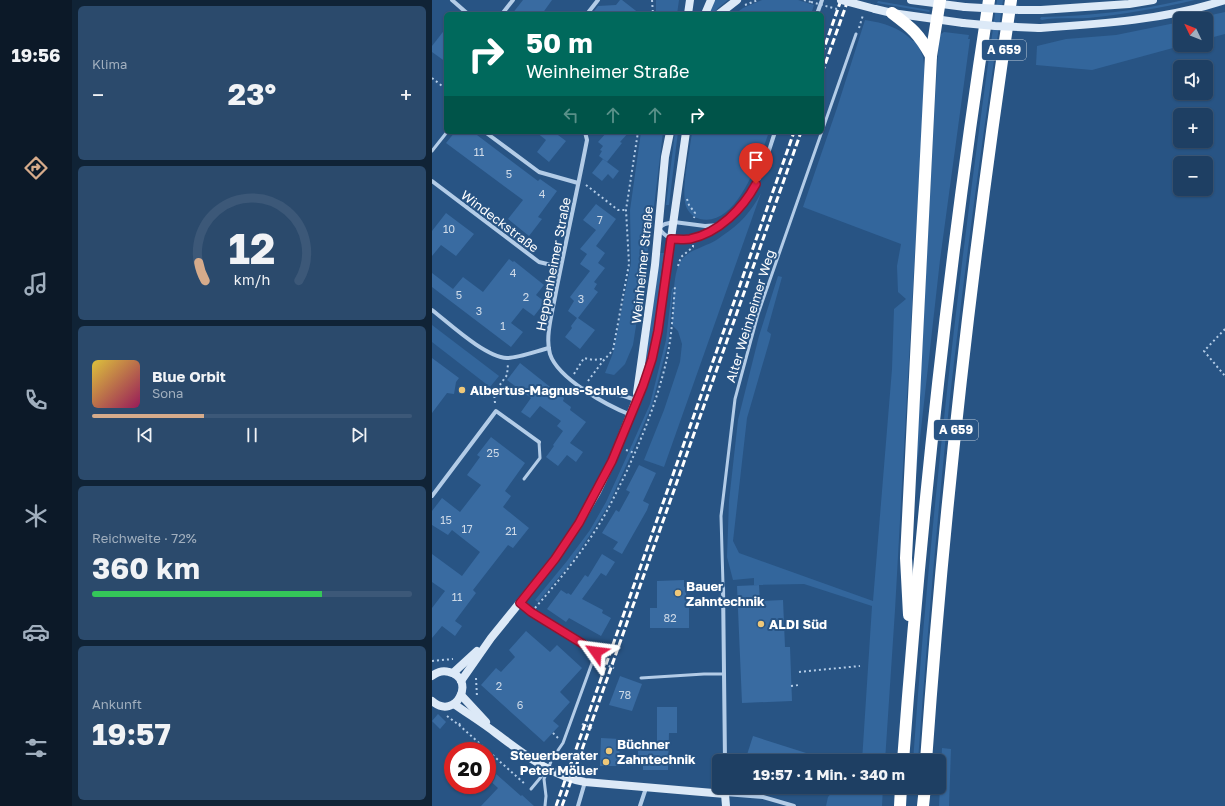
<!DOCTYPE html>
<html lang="de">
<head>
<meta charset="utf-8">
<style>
  :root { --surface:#1e3f63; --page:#2b4a6c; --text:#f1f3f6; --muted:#a1afbe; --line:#3c5878; --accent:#d6ab8b }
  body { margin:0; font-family:"Golos Text",sans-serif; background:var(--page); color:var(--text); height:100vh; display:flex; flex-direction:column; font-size:15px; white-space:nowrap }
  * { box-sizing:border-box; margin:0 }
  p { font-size:13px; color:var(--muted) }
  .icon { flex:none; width:22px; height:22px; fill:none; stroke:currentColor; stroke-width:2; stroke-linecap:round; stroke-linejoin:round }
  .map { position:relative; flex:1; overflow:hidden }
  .sheet { display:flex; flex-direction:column; gap:6px; padding:6px; background:#102336; width:360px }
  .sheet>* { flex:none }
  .banner { position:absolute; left:12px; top:12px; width:380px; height:122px; border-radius:6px; box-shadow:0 1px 3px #0004,0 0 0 1px var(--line); background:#00695c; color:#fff; overflow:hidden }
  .needle { width:26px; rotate:313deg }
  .buttons { position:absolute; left:741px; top:12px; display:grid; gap:8px }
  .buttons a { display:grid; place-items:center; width:40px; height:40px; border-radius:6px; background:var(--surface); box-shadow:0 1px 3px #0004,0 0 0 1px var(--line); font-size:20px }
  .speed { position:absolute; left:12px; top:742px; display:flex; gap:8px; font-size:20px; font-weight:700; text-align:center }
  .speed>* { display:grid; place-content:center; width:52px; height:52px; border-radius:50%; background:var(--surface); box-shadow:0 1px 3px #0004,0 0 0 1px var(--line); line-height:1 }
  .speed .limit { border:6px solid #d22; background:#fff; color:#111 }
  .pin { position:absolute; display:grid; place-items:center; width:34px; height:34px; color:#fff; margin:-41px -17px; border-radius:50% 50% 50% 0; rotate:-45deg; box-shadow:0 0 4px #0007 }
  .pin .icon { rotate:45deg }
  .me { position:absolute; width:44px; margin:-22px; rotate:301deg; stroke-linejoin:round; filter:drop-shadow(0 0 3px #0008) }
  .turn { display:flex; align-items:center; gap:14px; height:84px; padding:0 16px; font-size:18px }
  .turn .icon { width:52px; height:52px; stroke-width:2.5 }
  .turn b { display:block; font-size:28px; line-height:34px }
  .lanes { display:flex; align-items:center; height:38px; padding:0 16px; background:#0003; justify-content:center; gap:20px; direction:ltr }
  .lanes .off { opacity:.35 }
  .big { font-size:30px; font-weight:700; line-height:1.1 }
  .sheet .widget { flex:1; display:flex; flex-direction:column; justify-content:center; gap:6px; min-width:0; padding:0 14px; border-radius:6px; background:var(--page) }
  .sheet .dial { align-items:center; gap:0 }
  .dial svg { height:104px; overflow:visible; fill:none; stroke:var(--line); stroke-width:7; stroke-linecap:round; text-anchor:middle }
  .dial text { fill:var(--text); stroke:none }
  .song { display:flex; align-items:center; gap:12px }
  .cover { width:48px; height:48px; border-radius:6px; background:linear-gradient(135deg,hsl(50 70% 55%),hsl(330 70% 35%)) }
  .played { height:4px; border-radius:2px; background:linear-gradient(90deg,var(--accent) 35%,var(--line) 35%) }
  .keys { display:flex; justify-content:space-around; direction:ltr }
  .heat { display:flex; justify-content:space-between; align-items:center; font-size:22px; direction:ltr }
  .charge { height:6px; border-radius:3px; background:linear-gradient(90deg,#34c759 72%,var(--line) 0) }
  .trip { position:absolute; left:280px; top:754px; width:234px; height:40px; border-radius:6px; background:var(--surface); box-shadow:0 1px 3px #0004,0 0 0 1px var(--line); font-weight:700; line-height:40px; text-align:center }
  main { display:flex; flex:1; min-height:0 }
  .menu { display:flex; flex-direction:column; width:72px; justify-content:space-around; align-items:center; background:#0c1928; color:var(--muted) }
  .menu .icon { width:28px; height:28px }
  .menu .selected { color:var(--accent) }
  .menu b { font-size:18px; color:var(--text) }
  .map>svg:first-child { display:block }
  .green { fill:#33669c }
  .building { fill:#396ba1 }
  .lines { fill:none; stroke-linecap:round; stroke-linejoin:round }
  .path { stroke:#b3cce7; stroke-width:2; stroke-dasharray:2 3; stroke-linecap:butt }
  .lane { stroke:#b3cce7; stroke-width:3 }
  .street { stroke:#b3cce7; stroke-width:4 }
  .secondary { stroke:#dce9f7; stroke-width:8 }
  .highway { stroke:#fff; stroke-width:12 }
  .rail { stroke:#fff; stroke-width:3; stroke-dasharray:7 3; stroke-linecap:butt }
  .path-bridge { stroke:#b3cce7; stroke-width:2; stroke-dasharray:2 3; stroke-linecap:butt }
  .secondary-bridge { stroke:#dce9f7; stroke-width:8 }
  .route-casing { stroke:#92132f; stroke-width:10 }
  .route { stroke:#e11d48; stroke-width:7 }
  .poi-dot { fill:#efc879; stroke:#285484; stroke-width:1.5 }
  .labels { text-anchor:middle; stroke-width:4; stroke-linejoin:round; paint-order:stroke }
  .number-label { font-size:11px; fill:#cedae8 }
  .shield { fill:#285484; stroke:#beccda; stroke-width:1 }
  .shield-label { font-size:12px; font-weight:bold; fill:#fff }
  .street-label { font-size:13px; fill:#fff; stroke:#285484 }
  .poi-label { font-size:13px; font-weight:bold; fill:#fff; stroke:#285484; text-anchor:start }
</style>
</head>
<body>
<main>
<nav class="menu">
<b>19:56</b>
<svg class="icon selected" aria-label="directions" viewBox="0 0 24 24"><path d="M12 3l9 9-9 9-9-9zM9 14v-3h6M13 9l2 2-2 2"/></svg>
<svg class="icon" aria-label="music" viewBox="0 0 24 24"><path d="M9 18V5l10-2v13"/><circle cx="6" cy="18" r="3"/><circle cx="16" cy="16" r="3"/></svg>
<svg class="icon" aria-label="phone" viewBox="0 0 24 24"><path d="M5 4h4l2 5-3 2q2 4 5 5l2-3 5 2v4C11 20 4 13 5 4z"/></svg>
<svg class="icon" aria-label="climate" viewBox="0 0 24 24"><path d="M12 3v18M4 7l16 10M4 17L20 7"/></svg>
<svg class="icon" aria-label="car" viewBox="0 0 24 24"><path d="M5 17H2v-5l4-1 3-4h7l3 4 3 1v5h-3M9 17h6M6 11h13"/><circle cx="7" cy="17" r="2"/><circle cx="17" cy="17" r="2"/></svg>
<svg class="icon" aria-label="filters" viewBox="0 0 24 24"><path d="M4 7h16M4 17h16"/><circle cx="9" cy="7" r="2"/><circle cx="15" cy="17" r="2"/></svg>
</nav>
<section class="sheet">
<div class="widget"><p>Klima</p>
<div class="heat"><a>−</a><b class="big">23°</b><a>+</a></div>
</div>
<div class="widget dial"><svg viewBox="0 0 100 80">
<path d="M14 69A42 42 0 1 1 86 69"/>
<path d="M14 69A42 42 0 0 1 9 55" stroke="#d6ab8b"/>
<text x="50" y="56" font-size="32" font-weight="700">12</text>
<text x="50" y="72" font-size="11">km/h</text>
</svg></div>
<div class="widget">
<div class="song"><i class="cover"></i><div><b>Blue Orbit</b><p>Sona</p></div></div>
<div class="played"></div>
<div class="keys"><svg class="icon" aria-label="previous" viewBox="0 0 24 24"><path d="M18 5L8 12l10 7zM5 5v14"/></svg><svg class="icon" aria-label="pause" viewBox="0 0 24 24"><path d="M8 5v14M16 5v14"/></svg><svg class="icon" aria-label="next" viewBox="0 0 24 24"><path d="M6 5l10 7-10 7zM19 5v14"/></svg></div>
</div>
<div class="widget"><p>Reichweite · 72%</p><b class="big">360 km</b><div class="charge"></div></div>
<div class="widget"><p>Ankunft</p><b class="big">19:57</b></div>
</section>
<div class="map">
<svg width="793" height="806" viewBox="0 0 793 806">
  <rect width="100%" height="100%" fill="#285484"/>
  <!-- green -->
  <g class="green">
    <path d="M224,0H247L245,14H224Z"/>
    <path d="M283,0H296L286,8L281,14H276Z"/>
    <path d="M330,0H366L382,5L379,14H303L311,8Z"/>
    <path d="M565,0H571C551,132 533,264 518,397C505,518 495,639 486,761H481C499,506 529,253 565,0Z"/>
    <path d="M752,0H763C728,8 693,14 656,18C641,19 625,17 610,20L608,19L609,17C657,16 705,11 752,0Z"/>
    <path d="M446,1L497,10L498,11L497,12L445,3Z"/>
    <path d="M793,12V34L774,39V19H761Z"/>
    <path d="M433,20C452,23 467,27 481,41L484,39L491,57L493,72L463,610L453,761H430L440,606L372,584L322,585V578L301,580L295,557L297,501L306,420L327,336L346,276L350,277L335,331L339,334L338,339L315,418L301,541L307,553L441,601L460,369L462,309L474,299L466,292L465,266L469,244L371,207L405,108Z"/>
    <path d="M748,22V45H752L660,70L604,65L605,46L634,39L684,35Z"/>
    <path d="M512,32L537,35L536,39H538L508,260L483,483L503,100L507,39L509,34Z"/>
    <path d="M209,132H231L220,223L201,345L193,364L182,375L173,373L181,353L199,263L198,210Z"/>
    <path d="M243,132H246L237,205H234Z"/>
    <path d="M260,132H337C328,157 305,228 268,219C260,217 254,210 253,202C250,185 258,150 260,132Z"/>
    <path d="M329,193L232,467L212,460L232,410L248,362L250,344L246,331L240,325C242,307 240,280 247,264C253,252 264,250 274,245C280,243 286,239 290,236C308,224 319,212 329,193Z"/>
    <path d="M228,253H232L222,329L212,379L208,378L218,330Z"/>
    <path d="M240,288L241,289L237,339L220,405L197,459L177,504L160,532L138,564L106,602L103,600L135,561L158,530L174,502L194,458L218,404L234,340Z"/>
    <path d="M0,325L67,376L58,387L0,342Z"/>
    <path d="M510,748L519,749L517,806H507Z"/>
    <path d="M428,787H451L450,806H394L396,797L401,791L427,795Z"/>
  </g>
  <!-- building -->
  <g class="building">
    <path d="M91,0H120L110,14H80Z"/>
    <path d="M188,0H190L208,14H162V11L166,6L184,5Z"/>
    <path d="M14,28V62L0,52V46Z"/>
    <path d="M23,132H41L106,181L108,179L125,191L106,217L110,219L97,236L76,219L91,200L14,143Z"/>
    <path d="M104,132H122L134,141L117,162L105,152L114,140Z"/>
    <path d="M175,132H197L188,142L190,143L175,162L167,156L170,151L168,150L171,146L166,142Z"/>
    <path d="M171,159L187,171L181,179L176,174L170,181L160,173Z"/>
    <path d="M164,204L184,219L164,246L173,253L166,263L173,268L162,282L165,284L162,289L166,292L146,318L163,330L148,349L133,337L140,328L139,326L145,318L136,311L142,301L138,297L158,271L148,264L155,254L148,249L164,230L151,220Z"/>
    <path d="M14,213L42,234L24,256L9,245L0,256V231Z"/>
    <path d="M77,259L81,262L82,261L112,285L104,295L113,302L102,316L91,308L79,323L91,332L79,347L0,287V273L21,289L31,277L51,292Z"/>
    <path d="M0,358L27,378L24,382L22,394L15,393L0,413Z"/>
    <path d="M88,363L132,398L131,401L139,407L138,410L154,422L138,443L151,452L144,462L135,455L126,466L114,457L122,446L121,445L131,431L125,426L129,421L108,406L98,418L89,412L99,398L75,380Z"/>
    <path d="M59,437L93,463L73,491L79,496L71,507L97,528L81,548L76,545L41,590L44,593L23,621L30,626L23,636L10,626L0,638V608L13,591L0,582V554L30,576L48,552L20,530L16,535L0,525V511L10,498L28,512L49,485L35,475L48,457L45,455Z"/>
    <path d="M207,465L224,473L211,501L217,504L215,510L190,554L181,549L186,542L170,533L184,510L187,512L198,492L194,490Z"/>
    <path d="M170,554L183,562L174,576L169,573L150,599L171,610L170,613L179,618L169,636L137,618L134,622L115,609L129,590L135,594L136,593L139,595L153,575L156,577Z"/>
    <path d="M252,580V587H254V608H257V628H218V608H225V581Z"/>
    <path d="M327,585L328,601L351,600L353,647H358L360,701L310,703L305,586Z"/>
    <path d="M94,631L118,652L125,645L150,668L128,692L138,702L121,721L127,726L112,742L49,685L64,668L69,672L83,657L77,650Z"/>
    <path d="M188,676L210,684L200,711L177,705Z"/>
    <path d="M225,707H245V733H237L236,770H211V757H206V746H225Z"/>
    <path d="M6,714L14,722L8,729L0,721Z"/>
    <path d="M321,736L393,759L392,761H313Z"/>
    <path d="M169,738L188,739L187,766H168Z"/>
    <path d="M55,766L89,796L90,795L102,806H49L66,788L55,778Z"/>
  </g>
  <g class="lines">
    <!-- path -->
    <g class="path">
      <path d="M220,0L221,14"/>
      <path d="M372,0L379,2"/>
      <path d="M313,5L326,0"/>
      <path d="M427,28L431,15"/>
      <path d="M0,78L14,89"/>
      <path d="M154,185L186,210H194"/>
      <path d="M255,199L257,205L263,213L262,218"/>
      <path d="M246,266L249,257L261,247V244"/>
      <path d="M793,329L772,351L793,376"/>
      <path d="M142,374L152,358L161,360L169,359L171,361"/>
      <path d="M156,381L171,361L181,350L197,264L194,210L206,132"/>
      <path d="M63,403L62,393L75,375L76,364"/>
      <path d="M194,450L203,453"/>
      <path d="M103,608C124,584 144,560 161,534C174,515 183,495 193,475C210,438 226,399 235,358C240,335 241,310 243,286"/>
      <path d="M0,661L21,659"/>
      <path d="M172,664L182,668"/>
      <path d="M367,672L428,666"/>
      <path d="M44,678L45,697"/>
      <path d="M359,686L367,685"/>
      <path d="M15,716L27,725L30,721"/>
      <path d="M150,724L160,728"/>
      <path d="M27,725L93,784"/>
      <path d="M121,733L126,738"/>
    </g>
    <!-- lane -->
    <g class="lane">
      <path d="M0,151L15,132"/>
      <path d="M92,479L108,458L107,442"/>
      <path d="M291,585L289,516L303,399L326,314L424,34"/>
      <path d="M88,603L99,612L164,652L131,743L120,759L112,779L114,796L113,806"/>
      <path d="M209,678L272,674H291"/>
      <path d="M99,789L114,771"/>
    </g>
    <!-- street -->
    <g class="street">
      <path d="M20,0L36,14"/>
      <path d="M70,14L81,0"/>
      <path d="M155,14L166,0"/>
      <path d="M385,14L390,0"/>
      <path d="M53,132L107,172L146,183"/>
      <path d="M153,132L155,140C145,192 133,245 123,297C120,313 113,338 118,354C126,379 176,406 199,415"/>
      <path d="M0,181L107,262L128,267"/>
      <path d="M288,225L273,226L242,222L233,224L226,228C230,232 233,236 238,238C241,239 244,239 247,239C274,240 304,218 318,195C330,176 336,153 343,132"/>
      <path d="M0,310C18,324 53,357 75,358C86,358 105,351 117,348"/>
      <path d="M153,388L192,396L204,400"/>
      <path d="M0,496L64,411L107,442"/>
      <path d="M291,585L293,761"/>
      <path d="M293,787V794L331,797L362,806"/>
      <path d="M146,806L153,782"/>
      <path d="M208,806L214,788"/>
    </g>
    <!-- secondary -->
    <g class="secondary">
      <path d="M479,0L533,7"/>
      <path d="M443,9L460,13L531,23"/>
      <path d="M609,10L697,4L721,0"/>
      <path d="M256,14L258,0"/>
      <path d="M273,14L279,0"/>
      <path d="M287,14L305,0"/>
      <path d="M607,28C669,24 733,20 793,0"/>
      <path d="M205,393L223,265L233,157L238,132"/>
      <path d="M21,673L45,651"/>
      <path d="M0,676C5,672 11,670 17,672C45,678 24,722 0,701"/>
      <path d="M29,681L59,638L123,559L147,523L165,492L180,461L204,400L211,386L220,359L226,331L254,132"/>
      <path d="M29,695L54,722"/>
      <path d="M22,704C36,714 51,723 65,734C92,754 119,776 153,782L293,794L294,806"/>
    </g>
    <!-- highway -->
    <g class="highway">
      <path d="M460,13C480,28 487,34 499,56"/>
      <path d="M477,615L474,558L499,56L508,0"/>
      <path d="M471,761C490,506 518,252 557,0"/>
      <path d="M494,761C512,506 541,252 579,0"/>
      <path d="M468,806L469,787"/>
      <path d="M491,806L493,787"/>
    </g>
    <!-- rail -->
    <g class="rail">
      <path d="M390,54L409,0"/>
      <path d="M390,73L416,0"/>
      <path d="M124,806L362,132"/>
      <path d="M130,806L369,132"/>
    </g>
    <!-- path-bridge -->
    <path class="path-bridge" d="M379,2L405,9"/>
    <!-- secondary-bridge -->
    <g class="secondary-bridge">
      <path d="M409,0L443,9"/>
      <path d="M533,7L587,10H609"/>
      <path d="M531,23L563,26L607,28"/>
    </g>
  </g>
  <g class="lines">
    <defs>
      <path id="route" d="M164,652L99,612L88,603L123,559L147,523L180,461L211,386L220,359L226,331L239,239C246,239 252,240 258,239C287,233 311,208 324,184"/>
    </defs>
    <!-- route casing -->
    <use href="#route" class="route-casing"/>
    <!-- route -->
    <use href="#route" class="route"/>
  </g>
  <!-- markers -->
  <g class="poi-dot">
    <circle cx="30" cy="390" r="4"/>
    <circle cx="246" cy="593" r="4"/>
    <circle cx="329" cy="624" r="4"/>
    <circle cx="177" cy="751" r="4"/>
    <circle cx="174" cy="762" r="4"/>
  </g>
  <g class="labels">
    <!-- number labels -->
    <g class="number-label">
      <text x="47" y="156">11</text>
      <text x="77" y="178">5</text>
      <text x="110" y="198">4</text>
      <text x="168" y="224">7</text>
      <text x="17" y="233">10</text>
      <text x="81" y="277">4</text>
      <text x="27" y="299">5</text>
      <text x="94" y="301">2</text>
      <text x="149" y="303">3</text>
      <text x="47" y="315">3</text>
      <text x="71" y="330">1</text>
      <text x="61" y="457">25</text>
      <text x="14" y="524">15</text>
      <text x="35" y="533">17</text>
      <text x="79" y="535">21</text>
      <text x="25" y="601">11</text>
      <text x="238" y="622">82</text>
      <text x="67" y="690">2</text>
      <text x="193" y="699">78</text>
      <text x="88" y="709">6</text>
    </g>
    <!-- shield labels -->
    <g class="shield">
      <rect x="550" y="40" width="44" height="20" rx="3"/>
      <rect x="502" y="420" width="44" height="20" rx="3"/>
    </g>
    <g class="shield-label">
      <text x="572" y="54">A 659</text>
      <text x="524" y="434">A 659</text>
    </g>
    <!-- street labels -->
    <g class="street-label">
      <text transform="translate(68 221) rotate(37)" y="5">Windeckstraße</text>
      <text transform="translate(121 264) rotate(-79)" y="5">Heppenheimer Straße</text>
      <text transform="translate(210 265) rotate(-84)" y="5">Weinheimer Straße</text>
      <text transform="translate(318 316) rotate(-73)" y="5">Alter Weinheimer Weg</text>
    </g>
    <!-- poi labels -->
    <g class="poi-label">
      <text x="38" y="395">Albertus-Magnus-Schule</text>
      <text x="254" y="591">Bauer<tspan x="254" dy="15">Zahntechnik</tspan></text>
      <text x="337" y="629">ALDI Süd</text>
      <text x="185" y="749">Büchner<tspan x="185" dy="15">Zahntechnik</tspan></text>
      <text x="166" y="760" text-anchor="end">Steuerberater<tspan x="166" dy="15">Peter Möller</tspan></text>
    </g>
  </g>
</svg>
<div class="buttons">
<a><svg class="needle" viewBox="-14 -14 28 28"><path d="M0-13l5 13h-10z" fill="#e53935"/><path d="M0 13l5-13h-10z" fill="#a1afbe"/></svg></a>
<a><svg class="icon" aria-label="sound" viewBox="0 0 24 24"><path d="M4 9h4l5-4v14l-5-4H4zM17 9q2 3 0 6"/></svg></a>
<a>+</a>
<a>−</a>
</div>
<div class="speed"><div class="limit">20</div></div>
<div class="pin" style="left:324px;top:184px;background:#d93025"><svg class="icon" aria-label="arrive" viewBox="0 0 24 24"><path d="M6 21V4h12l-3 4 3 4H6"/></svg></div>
<svg class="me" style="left:164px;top:652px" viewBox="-20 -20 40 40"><path d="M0-17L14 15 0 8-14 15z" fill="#e11d48" stroke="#fff" stroke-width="4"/></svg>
<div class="trip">19:57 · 1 Min. · 340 m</div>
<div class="banner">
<div class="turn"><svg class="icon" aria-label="right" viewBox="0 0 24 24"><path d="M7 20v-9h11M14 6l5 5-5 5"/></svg><div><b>50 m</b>Weinheimer Straße</div></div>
<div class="lanes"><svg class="icon off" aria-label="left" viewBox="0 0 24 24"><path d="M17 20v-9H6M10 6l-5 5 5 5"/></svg><svg class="icon off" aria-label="ahead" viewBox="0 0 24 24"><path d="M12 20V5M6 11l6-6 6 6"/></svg><svg class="icon off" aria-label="ahead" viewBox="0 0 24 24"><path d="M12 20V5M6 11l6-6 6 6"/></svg><svg class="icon" aria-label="right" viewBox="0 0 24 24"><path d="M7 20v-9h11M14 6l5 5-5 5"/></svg></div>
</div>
</div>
</main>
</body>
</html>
